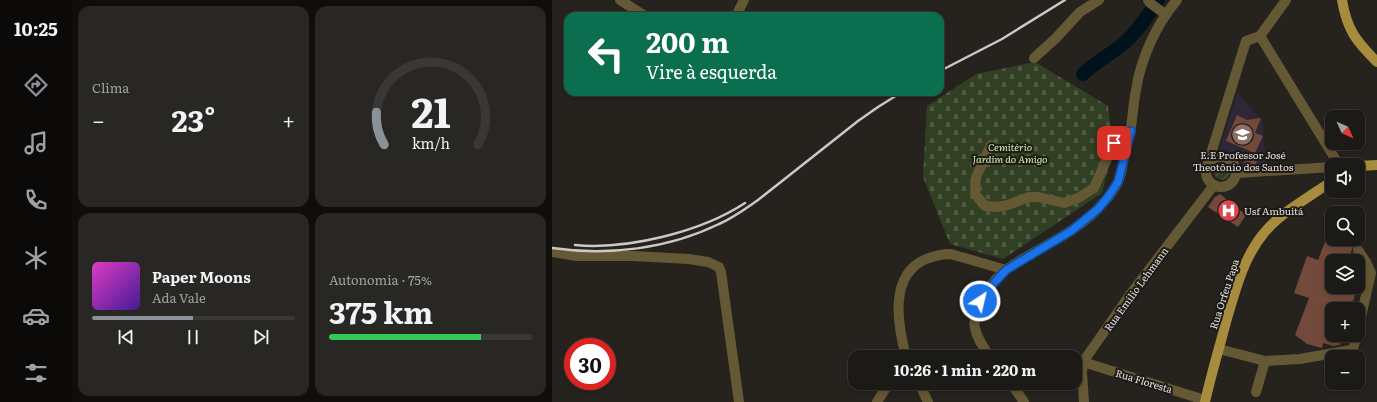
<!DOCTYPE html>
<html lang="pt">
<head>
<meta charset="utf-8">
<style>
  :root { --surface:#1c1a17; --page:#292724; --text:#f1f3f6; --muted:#a0a1a1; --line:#3a3836; --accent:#8c9099 }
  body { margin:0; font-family:Literata,serif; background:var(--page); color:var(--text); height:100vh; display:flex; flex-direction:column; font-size:15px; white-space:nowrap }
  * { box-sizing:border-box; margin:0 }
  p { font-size:13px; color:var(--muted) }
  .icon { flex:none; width:22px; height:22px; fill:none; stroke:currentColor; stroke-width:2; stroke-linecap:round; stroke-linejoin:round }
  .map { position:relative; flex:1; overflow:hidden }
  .side { display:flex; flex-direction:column; gap:6px; padding:6px; background:#0f0e0d; width:480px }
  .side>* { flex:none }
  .top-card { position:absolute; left:12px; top:12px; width:380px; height:84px; border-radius:12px; box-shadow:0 2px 6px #0003,0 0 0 1px var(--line); background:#0b6e4f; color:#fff; overflow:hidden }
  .needle { width:26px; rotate:135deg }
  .tools { position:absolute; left:773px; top:110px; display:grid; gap:8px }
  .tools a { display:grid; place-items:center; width:40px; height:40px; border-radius:8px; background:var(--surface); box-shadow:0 2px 6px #0003,0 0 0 1px var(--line); font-size:20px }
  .speed { position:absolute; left:12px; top:338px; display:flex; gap:8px; font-size:20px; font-weight:700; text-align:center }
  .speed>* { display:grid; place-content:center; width:52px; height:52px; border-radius:50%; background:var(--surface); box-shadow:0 2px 6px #0003,0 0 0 1px var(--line); line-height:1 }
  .speed .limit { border:6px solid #d22; background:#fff; color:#111 }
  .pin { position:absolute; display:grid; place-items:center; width:34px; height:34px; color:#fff; margin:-17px; border-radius:8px; box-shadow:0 2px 6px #0006 }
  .me { position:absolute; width:44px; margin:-22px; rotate:35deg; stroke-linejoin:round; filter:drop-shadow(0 0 3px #0008) }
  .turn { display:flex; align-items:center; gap:14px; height:84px; padding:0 16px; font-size:18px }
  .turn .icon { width:52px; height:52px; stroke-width:2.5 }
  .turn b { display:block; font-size:28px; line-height:34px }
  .big { font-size:30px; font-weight:700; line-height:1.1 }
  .side .card { flex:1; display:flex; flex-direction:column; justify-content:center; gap:6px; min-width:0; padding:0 14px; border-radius:12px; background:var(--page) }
  .side .dial { align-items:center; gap:0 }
  .dial svg { height:104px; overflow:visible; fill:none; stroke:var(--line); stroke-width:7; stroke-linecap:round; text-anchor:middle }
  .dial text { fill:var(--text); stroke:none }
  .song { display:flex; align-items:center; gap:12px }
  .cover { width:48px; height:48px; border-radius:6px; background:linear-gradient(135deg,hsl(310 70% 55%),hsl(260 70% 35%)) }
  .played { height:4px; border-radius:2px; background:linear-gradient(90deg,var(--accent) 50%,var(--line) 50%) }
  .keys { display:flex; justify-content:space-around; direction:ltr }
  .heat { display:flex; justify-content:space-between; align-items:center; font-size:22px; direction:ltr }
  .charge { height:6px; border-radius:3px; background:linear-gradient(90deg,#34c759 75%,var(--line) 0) }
  .side .tiles { flex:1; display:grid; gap:6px; grid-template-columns:repeat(2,1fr) }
  .trip { position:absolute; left:296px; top:350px; width:234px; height:40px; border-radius:12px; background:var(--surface); box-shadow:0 2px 6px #0003,0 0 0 1px var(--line); font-weight:700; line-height:40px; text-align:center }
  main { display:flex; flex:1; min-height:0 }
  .dock { display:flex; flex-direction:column; width:72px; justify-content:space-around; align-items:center; background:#0b0a09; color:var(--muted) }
  .dock .icon { width:28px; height:28px }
  .dock .selected { color:var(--accent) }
  .dock b { font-size:18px; color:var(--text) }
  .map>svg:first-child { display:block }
  .education { fill:#2d2738 }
  .cemetery { fill:url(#cemetery-stones) }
  .garden { fill:url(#garden-furrows) }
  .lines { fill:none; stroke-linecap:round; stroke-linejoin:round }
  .river { stroke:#00131c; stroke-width:14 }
  .building { fill:#72493a }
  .minor { stroke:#655834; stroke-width:10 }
  .major { stroke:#a68c3c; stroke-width:10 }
  .rail { stroke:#cbc8c6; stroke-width:2.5 }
  .route-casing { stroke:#114b97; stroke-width:10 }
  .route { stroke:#1a73e8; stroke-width:7 }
  .labels { text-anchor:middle; stroke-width:4; stroke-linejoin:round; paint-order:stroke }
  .park-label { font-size:10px; font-style:italic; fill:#d0f0af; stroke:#1d1a16 }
  .poi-label { font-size:10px; fill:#e3e0de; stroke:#1d1a16 }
  .street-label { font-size:10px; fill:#e3e0de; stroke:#1d1a16 }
</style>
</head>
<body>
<main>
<nav class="dock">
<b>10:25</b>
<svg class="icon selected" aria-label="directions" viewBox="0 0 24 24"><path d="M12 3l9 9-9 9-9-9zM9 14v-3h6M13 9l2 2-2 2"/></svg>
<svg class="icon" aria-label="music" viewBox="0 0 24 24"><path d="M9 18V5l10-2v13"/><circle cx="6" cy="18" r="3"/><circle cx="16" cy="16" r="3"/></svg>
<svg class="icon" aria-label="phone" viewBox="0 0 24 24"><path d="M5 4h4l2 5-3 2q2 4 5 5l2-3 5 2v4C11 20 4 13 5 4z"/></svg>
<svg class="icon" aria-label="climate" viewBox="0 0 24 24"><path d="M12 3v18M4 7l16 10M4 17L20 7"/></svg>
<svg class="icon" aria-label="car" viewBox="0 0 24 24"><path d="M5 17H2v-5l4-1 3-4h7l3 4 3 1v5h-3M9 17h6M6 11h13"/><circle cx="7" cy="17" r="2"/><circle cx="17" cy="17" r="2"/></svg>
<svg class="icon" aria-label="filters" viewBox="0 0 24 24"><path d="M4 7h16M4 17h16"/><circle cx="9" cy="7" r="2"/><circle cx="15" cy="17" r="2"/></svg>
</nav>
<section class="side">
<div class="tiles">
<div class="card"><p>Clima</p>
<div class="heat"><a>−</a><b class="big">23°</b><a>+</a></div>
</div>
<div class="card dial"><svg viewBox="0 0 100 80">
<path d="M14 69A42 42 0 1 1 86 69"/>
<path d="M14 69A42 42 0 0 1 8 44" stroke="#8c9099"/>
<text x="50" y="56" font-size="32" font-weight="700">21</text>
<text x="50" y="72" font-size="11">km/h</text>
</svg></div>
<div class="card">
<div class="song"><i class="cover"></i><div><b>Paper Moons</b><p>Ada Vale</p></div></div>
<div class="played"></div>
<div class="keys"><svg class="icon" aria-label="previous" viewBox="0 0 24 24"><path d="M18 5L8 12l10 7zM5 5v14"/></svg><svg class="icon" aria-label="pause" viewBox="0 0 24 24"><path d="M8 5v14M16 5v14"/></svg><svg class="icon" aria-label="next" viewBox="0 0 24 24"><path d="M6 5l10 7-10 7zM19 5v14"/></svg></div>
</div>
<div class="card"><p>Autonomia · 75%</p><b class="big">375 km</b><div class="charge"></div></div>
</div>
</section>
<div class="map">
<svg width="825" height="402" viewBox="0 0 825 402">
  <defs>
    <pattern id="cemetery-stones" width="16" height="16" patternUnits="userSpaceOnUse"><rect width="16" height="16" fill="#313f22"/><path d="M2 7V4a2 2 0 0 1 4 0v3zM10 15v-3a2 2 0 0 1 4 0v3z" fill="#4f5a42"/></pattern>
    <pattern id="garden-furrows" width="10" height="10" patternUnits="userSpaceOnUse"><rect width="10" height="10" fill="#313f22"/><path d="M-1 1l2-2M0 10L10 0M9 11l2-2" fill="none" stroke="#4f5a42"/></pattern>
  </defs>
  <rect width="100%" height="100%" fill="#26231f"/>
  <!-- education -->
  <path class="education" d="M685,93L710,120L714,167L692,168L687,158L678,152L667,150Z"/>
  <!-- cemetery -->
  <path class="cemetery" d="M483,62L556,106L561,150L550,193L451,259L398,244L371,177L375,106L424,74Z"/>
  <!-- garden -->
  <circle class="garden" cx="670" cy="172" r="8"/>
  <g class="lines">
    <!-- river -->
    <path class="river" d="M531,74C543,62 558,55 571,44C586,31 596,16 606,0"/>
  </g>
  <!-- building -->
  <g class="building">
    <path d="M685,115L695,120L709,118L703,133L711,136L703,153L674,141Z"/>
    <path d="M698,151L708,156L703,165L699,166L692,163Z"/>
    <path d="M668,194L694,215L686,227L656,207L663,197Z"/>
    <path d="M775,237L801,246L796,261H780V287H805L799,309H780V335H791L788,345L781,346L771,343L770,348L755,344L743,335L757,298L742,293L755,256L766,260Z"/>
  </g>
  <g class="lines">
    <!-- minor -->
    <g class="minor">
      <path d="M68,0L93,16"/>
      <path d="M596,0L598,3L613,14"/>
      <path d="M184,16L192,0"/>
      <path d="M708,36L787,165"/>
      <path d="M482,58L504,38L528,12L547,0"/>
      <path d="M439,145L424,177L423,194L433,206L444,207L456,205L477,197H486L512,203L526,198L542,188L562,143L571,133L579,131"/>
      <circle cx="669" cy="172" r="15"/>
      <path d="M656,163L694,41L708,36L734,0"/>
      <path d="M685,173L780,167"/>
      <path d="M0,252L25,256H81L137,259L156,262L167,267L169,272L187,402"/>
      <path d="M806,330L819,273L814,262L806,250"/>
      <path d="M667,349L713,361L704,392"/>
      <path d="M354,357C346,326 336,275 374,259C382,256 390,254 398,254C403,255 408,257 413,258C427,262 440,266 454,270"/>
      <path d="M438,357C432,348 425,339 423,328C419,309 441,279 455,269C486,247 525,234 550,204C556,198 562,190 566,182C569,176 570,168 571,162C574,152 576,142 578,132C581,118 581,104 584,90C589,58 604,25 625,0"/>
      <path d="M713,361L748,359L799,350L801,349L805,335"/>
      <path d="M531,362L653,400"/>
      <path d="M367,383L376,402"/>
      <path d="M459,383L472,402"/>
      <path d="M325,402L337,383"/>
      <path d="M532,402L530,372L531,362L577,296L662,185"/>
    </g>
    <!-- major -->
    <g class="major">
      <path d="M790,0C795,30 804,41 825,62"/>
      <path d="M806,166L825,165"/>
      <path d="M653,402C659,375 667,349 674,322C683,292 691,258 712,233C728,213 759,196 780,181"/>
    </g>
    <!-- rail -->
    <g class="rail">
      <path d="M388,71L450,39L513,0"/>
      <path d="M23,245C75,250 149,232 193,203"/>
      <path d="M0,248C56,256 116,249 167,224C181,218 193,209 206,200L306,121L326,107L350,92"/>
    </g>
  </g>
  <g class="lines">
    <defs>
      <path id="route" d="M428,301L441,284L454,270L519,231L546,209L556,197L566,182L579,131L571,133L562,143"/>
    </defs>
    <!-- route casing -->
    <use href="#route" class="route-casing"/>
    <!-- route -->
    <use href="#route" class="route"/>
  </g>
  <!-- icons -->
  <defs>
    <symbol id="school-disc" viewBox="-11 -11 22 22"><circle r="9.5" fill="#8d6e63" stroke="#1d1a16"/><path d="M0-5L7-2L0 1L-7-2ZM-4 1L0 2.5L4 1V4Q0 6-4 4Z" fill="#fff"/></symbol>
    <symbol id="hospital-disc" viewBox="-11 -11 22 22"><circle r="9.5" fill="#e0444e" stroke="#1d1a16"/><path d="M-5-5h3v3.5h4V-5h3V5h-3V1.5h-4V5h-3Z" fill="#fff"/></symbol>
  </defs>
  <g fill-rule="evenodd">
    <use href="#school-disc" x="678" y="122" width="25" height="25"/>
    <use href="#hospital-disc" x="664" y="198" width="25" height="25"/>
  </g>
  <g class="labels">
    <!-- park labels -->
    <g class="park-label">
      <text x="458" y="151">Cemitério<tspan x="458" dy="12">Jardim do Amigo</tspan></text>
    </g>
    <!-- poi labels -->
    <g class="poi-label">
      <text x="691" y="159">E.E Professor José<tspan x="691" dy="12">Theotônio dos Santos</tspan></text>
      <text x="692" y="215" text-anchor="start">Usf Ambuitá</text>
    </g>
    <!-- street labels -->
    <g class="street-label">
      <text transform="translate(584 289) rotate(-54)" y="4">Rua Emílio Lehmann</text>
      <text transform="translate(672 294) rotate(-72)" y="4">Rua Orfeu Papa</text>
      <text transform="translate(592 381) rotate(17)" y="4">Rua Floresta</text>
    </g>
  </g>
</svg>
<div class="tools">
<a><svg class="needle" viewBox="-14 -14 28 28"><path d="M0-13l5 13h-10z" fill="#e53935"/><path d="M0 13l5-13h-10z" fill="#a0a1a1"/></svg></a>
<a><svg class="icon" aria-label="sound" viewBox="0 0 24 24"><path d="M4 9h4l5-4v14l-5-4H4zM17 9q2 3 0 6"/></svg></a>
<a><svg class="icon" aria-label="search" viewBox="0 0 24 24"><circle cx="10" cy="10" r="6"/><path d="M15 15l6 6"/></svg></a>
<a><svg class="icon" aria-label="layers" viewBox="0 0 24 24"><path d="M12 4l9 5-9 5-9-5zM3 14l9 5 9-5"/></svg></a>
<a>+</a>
<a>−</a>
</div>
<div class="speed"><div class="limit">30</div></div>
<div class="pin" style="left:562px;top:143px;background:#d93025"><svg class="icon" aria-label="arrive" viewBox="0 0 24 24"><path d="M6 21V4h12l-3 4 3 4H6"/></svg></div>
<svg class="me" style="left:428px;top:301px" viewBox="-20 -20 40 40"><circle r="17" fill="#1a73e8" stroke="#fff" stroke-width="3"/><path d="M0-11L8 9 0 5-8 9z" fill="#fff"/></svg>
<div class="trip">10:26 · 1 min · 220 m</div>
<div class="top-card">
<div class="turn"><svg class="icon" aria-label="left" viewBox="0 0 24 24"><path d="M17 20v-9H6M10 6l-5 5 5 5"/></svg><div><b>200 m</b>Vire à esquerda</div></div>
</div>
</div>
</main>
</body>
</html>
